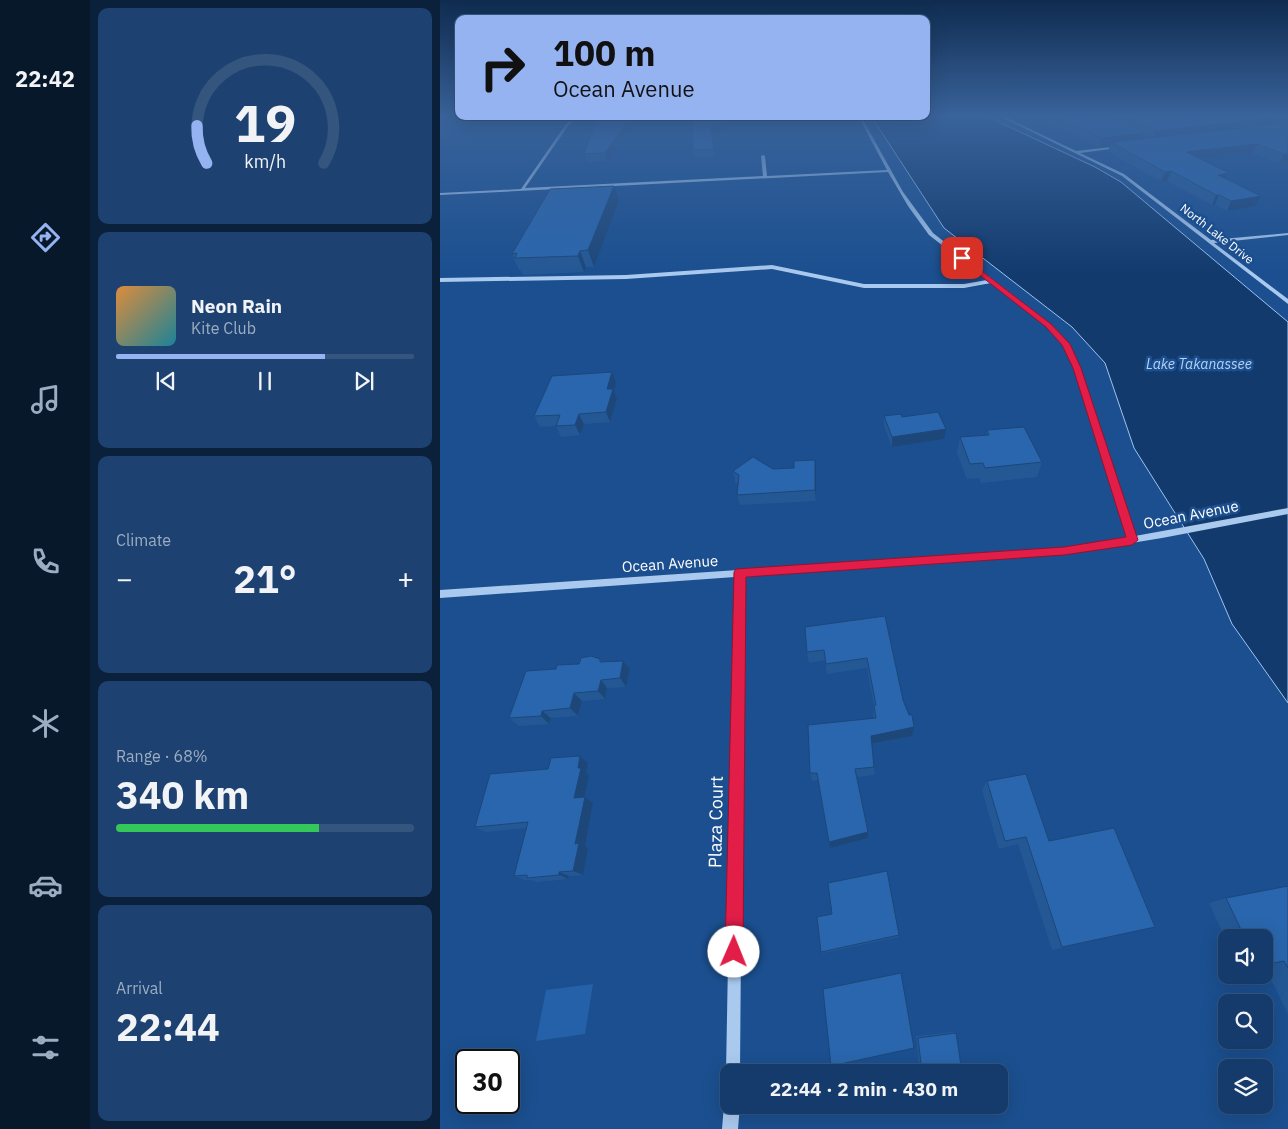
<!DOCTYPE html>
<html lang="en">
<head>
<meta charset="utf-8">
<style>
  :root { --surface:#143b6b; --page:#1d4271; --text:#f1f3f6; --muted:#9dadc1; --line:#33557e; --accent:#95b2f1 }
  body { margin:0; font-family:"IBM Plex Sans",sans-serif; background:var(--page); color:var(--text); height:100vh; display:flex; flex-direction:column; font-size:19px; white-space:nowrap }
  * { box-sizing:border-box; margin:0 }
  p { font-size:16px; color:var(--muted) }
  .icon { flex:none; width:28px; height:28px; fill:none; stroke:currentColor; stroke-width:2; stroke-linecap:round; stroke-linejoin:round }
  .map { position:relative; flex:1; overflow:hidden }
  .details { display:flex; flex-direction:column; gap:8px; padding:8px; background:#0b203b; width:350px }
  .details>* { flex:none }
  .top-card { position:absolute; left:15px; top:15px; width:475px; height:105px; border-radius:10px; box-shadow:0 5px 20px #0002,0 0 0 1px var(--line); background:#95b2f1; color:#111; overflow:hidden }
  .buttons { position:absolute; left:778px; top:929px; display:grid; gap:10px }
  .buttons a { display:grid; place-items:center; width:55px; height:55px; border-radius:10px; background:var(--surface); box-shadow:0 5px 20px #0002,0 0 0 1px var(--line); font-size:25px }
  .speed { position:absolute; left:15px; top:1049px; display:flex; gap:10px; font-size:25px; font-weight:700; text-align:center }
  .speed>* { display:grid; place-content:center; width:65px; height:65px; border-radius:50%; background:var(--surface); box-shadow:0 5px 20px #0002,0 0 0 1px var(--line); line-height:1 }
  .speed .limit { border:2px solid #111; border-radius:8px; background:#fff; color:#111 }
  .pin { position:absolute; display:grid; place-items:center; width:42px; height:42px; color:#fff; margin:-21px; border-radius:10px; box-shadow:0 2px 8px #0006 }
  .me { position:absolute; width:55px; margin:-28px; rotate:1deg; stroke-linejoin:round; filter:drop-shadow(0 0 4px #0008) }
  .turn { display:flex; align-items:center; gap:18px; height:105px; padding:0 15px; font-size:22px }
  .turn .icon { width:65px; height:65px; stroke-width:2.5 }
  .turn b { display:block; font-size:35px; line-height:42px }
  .big { font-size:38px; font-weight:800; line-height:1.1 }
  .details .card { flex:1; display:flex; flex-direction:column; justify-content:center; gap:8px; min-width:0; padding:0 18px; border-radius:10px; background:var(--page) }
  .details .dial { align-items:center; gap:0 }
  .dial svg { height:130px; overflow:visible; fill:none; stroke:var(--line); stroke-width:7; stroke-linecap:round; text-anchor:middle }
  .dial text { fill:var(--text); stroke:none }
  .song { display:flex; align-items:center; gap:15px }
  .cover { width:60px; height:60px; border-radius:8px; background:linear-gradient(135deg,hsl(30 70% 55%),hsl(190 70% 35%)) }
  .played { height:5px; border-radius:2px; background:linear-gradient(90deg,var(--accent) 70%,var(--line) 70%) }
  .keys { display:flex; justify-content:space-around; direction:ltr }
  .heat { display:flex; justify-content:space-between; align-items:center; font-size:28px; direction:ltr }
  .charge { height:8px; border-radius:4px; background:linear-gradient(90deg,#34c759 68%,var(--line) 0) }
  .trip { position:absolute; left:280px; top:1064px; width:288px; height:50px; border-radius:10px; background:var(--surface); box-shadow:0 5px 20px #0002,0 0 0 1px var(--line); font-weight:800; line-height:50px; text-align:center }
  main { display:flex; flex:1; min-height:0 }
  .tab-bar { display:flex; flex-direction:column; width:90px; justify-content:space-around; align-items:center; background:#08182b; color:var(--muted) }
  .tab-bar .icon { width:35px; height:35px }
  .tab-bar .on { color:var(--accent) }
  .tab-bar b { font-size:22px; color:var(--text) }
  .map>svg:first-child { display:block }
  .green { fill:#2461a8 }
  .water { fill:#123a6d; stroke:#9cc4f0 }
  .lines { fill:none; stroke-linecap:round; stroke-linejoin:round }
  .minor { fill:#a9c9ee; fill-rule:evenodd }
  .wall { fill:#245895; fill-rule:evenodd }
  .shaded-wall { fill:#1d4779 }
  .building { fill:#2a66ad; stroke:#1d4779 }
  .route { fill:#e11d48; stroke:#92132f }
  .labels { text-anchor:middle; stroke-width:5; stroke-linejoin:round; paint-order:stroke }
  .far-street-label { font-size:12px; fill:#fff; stroke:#1b4f8f }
  .far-water-label { font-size:14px; font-style:italic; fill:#b5d3f5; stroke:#1b4f8f }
  .street-label { font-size:15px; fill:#fff; stroke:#1b4f8f }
  .near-street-label { font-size:18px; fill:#fff; stroke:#1b4f8f }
</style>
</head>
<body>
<main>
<nav class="tab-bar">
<b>22:42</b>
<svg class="icon on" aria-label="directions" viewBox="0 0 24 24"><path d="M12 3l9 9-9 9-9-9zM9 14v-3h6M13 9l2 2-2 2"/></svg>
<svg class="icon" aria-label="music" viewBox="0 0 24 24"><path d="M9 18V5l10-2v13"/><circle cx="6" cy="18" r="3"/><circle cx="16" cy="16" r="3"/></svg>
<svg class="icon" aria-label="phone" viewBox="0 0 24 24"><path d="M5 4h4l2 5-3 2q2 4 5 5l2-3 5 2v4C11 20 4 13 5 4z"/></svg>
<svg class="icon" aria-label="climate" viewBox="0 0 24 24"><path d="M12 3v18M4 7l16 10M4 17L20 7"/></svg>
<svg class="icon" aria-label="car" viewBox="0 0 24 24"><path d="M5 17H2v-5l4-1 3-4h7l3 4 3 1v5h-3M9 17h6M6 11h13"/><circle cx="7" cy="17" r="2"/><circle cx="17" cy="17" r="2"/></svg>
<svg class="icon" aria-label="filters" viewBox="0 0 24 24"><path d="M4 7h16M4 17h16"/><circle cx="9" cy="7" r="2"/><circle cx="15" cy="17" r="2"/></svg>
</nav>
<section class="details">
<div class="card dial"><svg viewBox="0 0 100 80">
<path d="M14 69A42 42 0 1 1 86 69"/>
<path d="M14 69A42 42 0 0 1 8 46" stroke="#95b2f1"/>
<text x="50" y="56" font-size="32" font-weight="700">19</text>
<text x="50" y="72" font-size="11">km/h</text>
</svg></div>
<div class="card">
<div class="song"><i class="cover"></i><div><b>Neon Rain</b><p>Kite Club</p></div></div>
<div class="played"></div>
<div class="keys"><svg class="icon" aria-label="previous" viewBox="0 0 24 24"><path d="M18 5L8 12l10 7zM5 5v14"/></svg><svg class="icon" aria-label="pause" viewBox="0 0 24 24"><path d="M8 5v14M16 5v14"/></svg><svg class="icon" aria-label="next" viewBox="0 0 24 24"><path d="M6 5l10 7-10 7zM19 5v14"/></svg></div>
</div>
<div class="card"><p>Climate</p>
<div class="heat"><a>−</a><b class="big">21°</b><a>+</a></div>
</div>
<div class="card"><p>Range · 68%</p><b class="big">340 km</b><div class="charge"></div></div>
<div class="card"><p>Arrival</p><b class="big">22:44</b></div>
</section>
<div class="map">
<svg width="848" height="1129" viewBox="0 0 848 1129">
  <rect width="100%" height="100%" fill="#1b4f8f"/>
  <!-- green -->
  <path class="green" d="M153,984L145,1034L96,1041L106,990Z"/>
  <!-- water -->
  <path class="water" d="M431,116H546L655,167L681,182L848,322V703L792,624L764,559L694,448L665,363L632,327L504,228Z"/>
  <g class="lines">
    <!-- minor -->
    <g class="minor">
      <path d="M135,116H138L128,126L85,188L323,176L321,156L323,155L325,156L327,176L447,170L418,116H421L463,192L493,233L610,324L629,344L640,368L695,536L848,508V514L722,538L624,554L304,577L300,1072H289V1078L286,1072L295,577L0,598V590L624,548L687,537L634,368L623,345L606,326L551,283L524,288H424L332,269L186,279L0,282V278L186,275L332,265L424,284H524L547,280L489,235L468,206L448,172L0,195V193L81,189L126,124Z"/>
      <path d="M563,116L636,151L680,146L679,148L640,153L684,174L771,240L848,233V235L774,243L848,299V304L682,176L559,116Z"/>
      <path d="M289,1099V1105H300L298,1129H282L284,1105L287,1100Z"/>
    </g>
  </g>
  <!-- wall -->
  <g class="wall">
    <path d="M162,116H198L167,161L147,162L144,154Z"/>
    <path d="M284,116L286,131L272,134L275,157L254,158L253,150Z"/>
    <path d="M595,116H848V163L839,164L813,153L760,159L789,173L787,179L821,196L816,206L787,211L775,205H772L727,181H721L668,152L670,145L659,147ZM834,121L842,123L832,124ZM704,136L709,138L703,139Z"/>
    <path d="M179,201L154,267H146L144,272L83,275L80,270H79L72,254Z"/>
    <path d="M176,383L174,391L177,399L170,422L144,424L140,435L121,437L116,426L100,427L94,416Z"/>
    <path d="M444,416L504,439L452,447L444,426Z"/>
    <path d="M547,430L602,462L597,477L541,483L539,478L527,479L517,453L520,437L546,435Z"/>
    <path d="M375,460L376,501L300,505L297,495L298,484L295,482L293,471L354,468Z"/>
    <path d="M445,616L463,700L472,736L432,744L434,767V775L416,777L428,832V838L390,848L378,780L372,781L370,773L434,718L433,715L434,706L427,668L387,674L385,660L369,663L367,652Z"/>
    <path d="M160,659L163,662L183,661L190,669L186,687L167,688L165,699L142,701L138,716L111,718L109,724L79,726L69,718L116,669Z"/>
    <path d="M140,756L148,763L146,773L149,775L144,797L153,803L145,847L148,848L143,875L129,876L128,879L97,882L91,880H85L74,876L86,828L46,832L35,827L108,769Z"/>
    <path d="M547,781L609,841L700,930L612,950L578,844L559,849L542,790Z"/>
    <path d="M848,886V1014L824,965V938H786V940L769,903L786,898Z"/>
    <path d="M392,914L459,935L458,937L383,953L381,952Z"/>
    <path d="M513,1032L516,1033L522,1072H480L476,1036Z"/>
  </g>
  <!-- shaded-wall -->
  <g class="shaded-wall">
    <path d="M191,116H198L167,161L165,153Z"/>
    <path d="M284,116L286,131L272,134L275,157L270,127Z"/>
    <path d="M835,118L831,127L712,140L715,131Z"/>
    <path d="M705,133L702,142H671L670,145L659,147L661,138Z"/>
    <path d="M817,144L813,153L742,161L746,152Z"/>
    <path d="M844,154H848V163L839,164Z"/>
    <path d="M731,171L727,181H721L725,172Z"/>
    <path d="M789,173L785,183L778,175Z"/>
    <path d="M174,186L179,201L154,267L148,250Z"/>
    <path d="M776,195H779L775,205H772Z"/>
    <path d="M821,196L816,206L787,211L791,201Z"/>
    <path d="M140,251L146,267L144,272L138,256Z"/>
    <path d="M172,372L176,383L174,391L177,399L170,422L166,412L167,389Z"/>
    <path d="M139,414L144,424L140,435L135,425Z"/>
    <path d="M506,429L504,439L452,447V437Z"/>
    <path d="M375,460L376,470V501L375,490Z"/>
    <path d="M183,661L190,669L186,687L180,678Z"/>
    <path d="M161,680L167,688L165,699L158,691Z"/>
    <path d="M134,693L142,701L138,716L130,708Z"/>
    <path d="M102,711L111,718L109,724L101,716Z"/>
    <path d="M474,727L472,736L430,744L431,736Z"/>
    <path d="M140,756L148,763L146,773L149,775L143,804L134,798L138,768Z"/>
    <path d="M145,797L153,803L145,847L148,848L143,875L133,871L135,844Z"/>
    <path d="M428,832V838L390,848L389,842Z"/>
    <path d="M119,872L129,876L128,879L119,875Z"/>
  </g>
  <!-- building -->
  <g class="building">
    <path d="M162,116H191L165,153L144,154L154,126Z"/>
    <path d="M254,116H284L285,123L270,127L274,149L253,150V120Z"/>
    <path d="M615,116H672L705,133L661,138Z"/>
    <path d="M685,116H831L835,118L715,131Z"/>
    <path d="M848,123V154H844L817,144L746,152L789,173L778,175L821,196L791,201L779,195H776L731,171L725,172L671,142Z"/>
    <path d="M174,186L148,250L140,251L138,256L75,258L77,253L72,254L110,189Z"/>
    <path d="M172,372L167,389H173L166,412L139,414L135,425L116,426L120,415L94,416L112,376Z"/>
    <path d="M498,412L506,429L452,437L444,416L461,414L462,417Z"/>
    <path d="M584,427L602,462L545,468L543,463L530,464L520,437L549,435L547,430Z"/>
    <path d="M313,457L333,469L354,468V461L375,460V490L297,495L299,475L293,471Z"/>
    <path d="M445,616L463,700L469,715H472L474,727L431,736L434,767L415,769L428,832L389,842L377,773H370L368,725L436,718L434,706L436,705L427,658L386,664L384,650L367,652L365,627Z"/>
    <path d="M151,656L160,659V662L183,661L180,678L161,680L158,691L134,693L130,708L102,711L101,716L69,718L86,671L116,669L117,665L139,664L141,658Z"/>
    <path d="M140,756L138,768H141L134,798L145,797L135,844L139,843L133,871L119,872V875L87,878V875L74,876L88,822L35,827L50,774L108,769L111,758Z"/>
    <path d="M586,774L609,841L674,828L715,927L622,947L586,837L565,841L547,781Z"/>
    <path d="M447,871L459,935L381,952L377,917L392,914L388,883Z"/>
    <path d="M848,886V968L844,961L824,965V938H805L786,898Z"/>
    <path d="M461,973L474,1048L391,1066L383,989Z"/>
    <path d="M516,1033L522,1072H482L478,1038Z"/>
  </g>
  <!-- sky -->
  <linearGradient id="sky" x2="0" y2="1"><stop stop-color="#0f2b4f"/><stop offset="0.42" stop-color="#39639b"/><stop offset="1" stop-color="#39639b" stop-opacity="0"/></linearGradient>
  <rect width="848" height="274" fill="url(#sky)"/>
  <!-- route -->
  <path class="route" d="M522,256L611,324L630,344L641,368L698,540L692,545L624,555L306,577L303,952L300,959L294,961L288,959L285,952L294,572L296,569L624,547L686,537L633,368L622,345L606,327L519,259V258Z"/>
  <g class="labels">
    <!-- far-street labels -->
    <g class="far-street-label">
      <text transform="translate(777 234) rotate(38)" y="4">North Lake Drive</text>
    </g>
    <!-- far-water labels -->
    <g class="far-water-label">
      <text x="759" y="369">Lake Takanassee</text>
    </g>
    <!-- street labels -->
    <g class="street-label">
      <text transform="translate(751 515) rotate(-11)" y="5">Ocean Avenue</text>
      <text transform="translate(230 564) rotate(-4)" y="5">Ocean Avenue</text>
    </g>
    <!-- near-street labels -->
    <g class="near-street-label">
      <text transform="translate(276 822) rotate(-89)" y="6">Plaza Court</text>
    </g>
  </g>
</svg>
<div class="buttons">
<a><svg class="icon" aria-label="sound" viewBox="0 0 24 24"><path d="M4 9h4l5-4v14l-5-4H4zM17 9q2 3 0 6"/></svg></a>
<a><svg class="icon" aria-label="search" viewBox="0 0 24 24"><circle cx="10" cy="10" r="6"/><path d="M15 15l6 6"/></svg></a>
<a><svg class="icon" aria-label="layers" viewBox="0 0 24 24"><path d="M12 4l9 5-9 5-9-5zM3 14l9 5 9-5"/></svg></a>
</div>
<div class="speed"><div class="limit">30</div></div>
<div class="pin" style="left:522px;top:258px;background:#d93025"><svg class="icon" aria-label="arrive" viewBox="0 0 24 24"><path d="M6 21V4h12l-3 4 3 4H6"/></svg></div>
<svg class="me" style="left:294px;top:952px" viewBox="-20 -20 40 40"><circle r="19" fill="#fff"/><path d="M0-13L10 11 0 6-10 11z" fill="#e11d48"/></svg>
<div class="trip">22:44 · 2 min · 430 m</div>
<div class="top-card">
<div class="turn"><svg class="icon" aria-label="right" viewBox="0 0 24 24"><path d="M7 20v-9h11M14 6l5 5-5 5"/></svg><div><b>100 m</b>Ocean Avenue</div></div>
</div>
</div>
</main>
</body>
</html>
